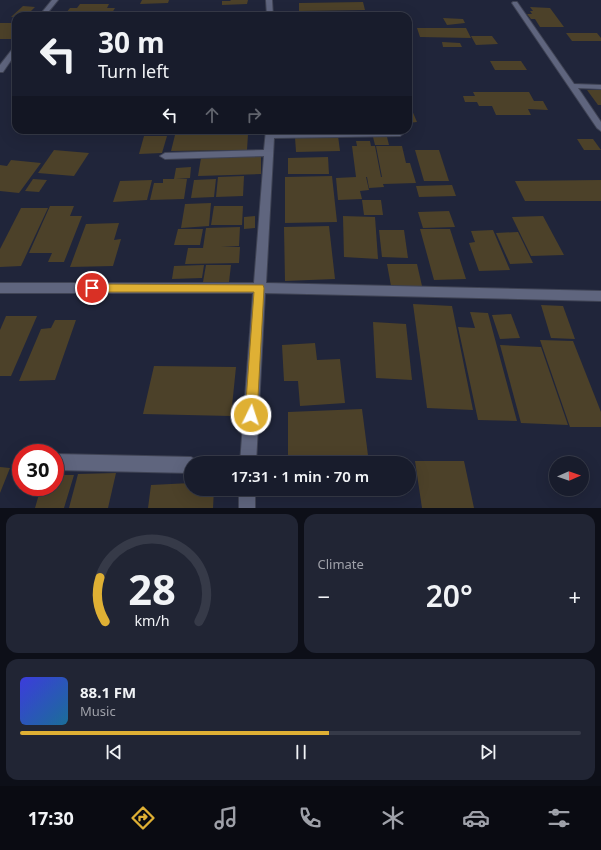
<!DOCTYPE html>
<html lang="en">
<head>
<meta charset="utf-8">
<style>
  :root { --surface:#181c2c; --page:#212534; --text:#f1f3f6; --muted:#9fa1a9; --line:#363a48; --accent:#dfb034 }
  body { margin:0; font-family:"Noto Sans",sans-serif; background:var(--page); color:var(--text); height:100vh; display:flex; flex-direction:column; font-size:15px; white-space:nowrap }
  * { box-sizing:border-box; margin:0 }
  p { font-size:13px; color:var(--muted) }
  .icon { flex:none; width:22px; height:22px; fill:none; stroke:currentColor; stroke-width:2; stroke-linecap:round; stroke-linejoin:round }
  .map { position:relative; height:508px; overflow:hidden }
  .side { display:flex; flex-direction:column; gap:6px; padding:6px; background:#0d0f18; flex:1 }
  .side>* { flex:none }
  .banner { position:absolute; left:12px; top:12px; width:400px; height:122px; border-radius:12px; box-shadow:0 4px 16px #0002,0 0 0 1px var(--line); background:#181c2c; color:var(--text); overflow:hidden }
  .needle { width:26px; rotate:88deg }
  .controls { position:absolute; left:549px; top:456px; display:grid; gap:8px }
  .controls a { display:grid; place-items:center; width:40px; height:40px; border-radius:50%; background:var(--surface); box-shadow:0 4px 16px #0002,0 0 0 1px var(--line); font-size:20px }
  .speed { position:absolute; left:12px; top:444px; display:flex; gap:8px; font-size:20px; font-weight:700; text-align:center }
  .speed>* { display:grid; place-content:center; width:52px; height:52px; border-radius:50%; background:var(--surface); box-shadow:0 4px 16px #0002,0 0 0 1px var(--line); line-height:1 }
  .speed .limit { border:6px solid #d22; background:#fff; color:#111 }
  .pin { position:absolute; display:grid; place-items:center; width:34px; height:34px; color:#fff; margin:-17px; border:2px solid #fff; border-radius:50%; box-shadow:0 1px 4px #0007 }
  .me { position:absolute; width:44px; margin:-22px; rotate:4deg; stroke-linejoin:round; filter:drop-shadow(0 0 3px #0008) }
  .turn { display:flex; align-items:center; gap:14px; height:84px; padding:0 20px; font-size:18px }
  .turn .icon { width:52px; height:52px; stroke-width:2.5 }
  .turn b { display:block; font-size:28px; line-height:34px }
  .lanes { display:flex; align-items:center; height:38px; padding:0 20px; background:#0003; justify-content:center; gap:20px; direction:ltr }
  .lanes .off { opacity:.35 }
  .big { font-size:30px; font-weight:600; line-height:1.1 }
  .side .card { flex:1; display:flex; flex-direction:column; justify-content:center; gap:6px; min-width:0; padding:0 14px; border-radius:12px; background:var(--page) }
  .side .dial { align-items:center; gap:0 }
  .dial svg { height:104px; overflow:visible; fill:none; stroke:var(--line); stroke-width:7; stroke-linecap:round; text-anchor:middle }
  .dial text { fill:var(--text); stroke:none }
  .song { display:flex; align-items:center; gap:12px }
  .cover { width:48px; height:48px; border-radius:6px; background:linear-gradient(135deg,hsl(240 70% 55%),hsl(200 70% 35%)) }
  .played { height:4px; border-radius:2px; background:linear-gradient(90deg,var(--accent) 55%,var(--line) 55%) }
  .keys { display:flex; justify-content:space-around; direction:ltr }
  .heat { display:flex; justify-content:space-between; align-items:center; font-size:22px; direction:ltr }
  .side .tiles { flex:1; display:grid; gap:6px; grid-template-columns:1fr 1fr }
  .card:last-child { grid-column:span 2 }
  .trip { position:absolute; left:184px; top:456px; width:232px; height:40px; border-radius:20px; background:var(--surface); box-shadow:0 4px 16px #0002,0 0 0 1px var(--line); font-weight:600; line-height:40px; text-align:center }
  .tab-bar { display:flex; height:64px; justify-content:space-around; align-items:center; background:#0a0b12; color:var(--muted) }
  .tab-bar .icon { width:28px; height:28px }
  .tab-bar .current { color:var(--accent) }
  .tab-bar b { font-size:18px; color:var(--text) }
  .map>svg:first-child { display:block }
  .building { fill:#4c4129 }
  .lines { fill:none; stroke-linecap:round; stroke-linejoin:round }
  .minor-casing { stroke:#3f4354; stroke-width:2 }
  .minor { fill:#5f657e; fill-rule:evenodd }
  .route { fill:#dfb034; stroke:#917222 }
</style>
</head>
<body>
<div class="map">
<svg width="601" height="508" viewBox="0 0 601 508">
  <rect width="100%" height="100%" fill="#20253a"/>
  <!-- building -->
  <g class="building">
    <path d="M142,0H169L168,3L140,4Z"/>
    <path d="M231,0H248L247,4L222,5V1H230Z"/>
    <path d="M363,2L365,10L299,11V3Z"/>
    <path d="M80,4H109L107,8H115L112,13H66L70,8H77Z"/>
    <path d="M23,6L35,7L26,16L11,17Z"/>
    <path d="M530,7L550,8L564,27H540L535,19H531L527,14H532L530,11H533Z"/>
    <path d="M443,18L463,19L465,23L447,25Z"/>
    <path d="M0,23H16V35L13,39H0Z"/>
    <path d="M417,28H466L471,38L420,37Z"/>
    <path d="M566,33H597L601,38V41H572Z"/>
    <path d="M471,36H492L498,44L476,45Z"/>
    <path d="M442,42L460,43L462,47H443Z"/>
    <path d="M490,61H521L527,70H495Z"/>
    <path d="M587,90H601V105H598Z"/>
    <path d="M473,92H529L534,101H543L548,110L528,109L531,115H496L492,106H479L477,102H465L463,96H475Z"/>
    <path d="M408,101L417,122L408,123Z"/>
    <path d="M197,130H236V132L197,134Z"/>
    <path d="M197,134H248L247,150L171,151L175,135Z"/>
    <path d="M144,136H167L162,153L139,154Z"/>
    <path d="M338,136L340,151L296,152L295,137Z"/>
    <path d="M373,137H387L389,145H375Z"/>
    <path d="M577,139H593L601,150H584Z"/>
    <path d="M356,141H370L371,146H375L381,177H366L369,190L360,191L362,199L338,200L336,178L356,177L352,146H357Z"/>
    <path d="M376,146H402L406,163H410L416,183L383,184L384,187L369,188L367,177H382Z"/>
    <path d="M54,150L89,153L74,176L38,173Z"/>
    <path d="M415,150H439L449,181H424Z"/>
    <path d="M261,156V174L198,176L201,158Z"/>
    <path d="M328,157L329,174H288V158Z"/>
    <path d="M11,160L41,163L19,193L0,191V165L7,166Z"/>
    <path d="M191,167L190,178L176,179H187L184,199L150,200L154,183H163V179H174L176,168Z"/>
    <path d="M244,176L243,196L216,197L218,177Z"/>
    <path d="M332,176L337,222L285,223V177Z"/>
    <path d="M33,179L47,180L39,192L25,191Z"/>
    <path d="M216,179L214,197L191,198L194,180Z"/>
    <path d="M152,180L147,200L113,202L120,181Z"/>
    <path d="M601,180V201H525L515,181Z"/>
    <path d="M452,185L456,196L419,197L416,186Z"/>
    <path d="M362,200H381L383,215H364Z"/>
    <path d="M211,203L209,226L181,228L185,204Z"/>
    <path d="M50,206H74L70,216H82L64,262H48L52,253H29Z"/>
    <path d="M214,206H243L242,225H211Z"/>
    <path d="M21,208H48L21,266L0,267V249Z"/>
    <path d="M449,211L455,227L423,228L418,212Z"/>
    <path d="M255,216V228L244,229V217Z"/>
    <path d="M343,216L375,217L378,259L344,257Z"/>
    <path d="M543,216L564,255L531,256L512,217Z"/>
    <path d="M119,223L114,240L121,239L113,266L70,267L86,224Z"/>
    <path d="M329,226L335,279L285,281L284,227Z"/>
    <path d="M240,227L239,246L221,247H240L239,263L185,264L188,248H203L206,228Z"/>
    <path d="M178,229H203L200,245H174Z"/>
    <path d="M420,229H450L466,279L434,280Z"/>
    <path d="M379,230H404L408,258L382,257Z"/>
    <path d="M493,230L510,270L479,271L469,243L475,242L471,231Z"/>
    <path d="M518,232L533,263L510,264L496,233Z"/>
    <path d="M387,264H417L422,286H391Z"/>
    <path d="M204,265L202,278L172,279L174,266Z"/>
    <path d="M206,265H231L229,282H203Z"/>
    <path d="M413,304L452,306L473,410L427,408Z"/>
    <path d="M541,305L563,306L575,339L551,338Z"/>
    <path d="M470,312L488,313L517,421L478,420L458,327L475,328Z"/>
    <path d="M511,314L520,338L500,339L492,315Z"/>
    <path d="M6,316H37L11,376H0V330Z"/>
    <path d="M55,320H76L55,380L19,381L41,329L51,328Z"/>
    <path d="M373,322L406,324L412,380L376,378Z"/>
    <path d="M540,340L573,341L601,412V427H570Z"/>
    <path d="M315,343L317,360L340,359L345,403L300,406L298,381H284L282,345Z"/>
    <path d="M500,345L541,347L568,425L521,423Z"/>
    <path d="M154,366L236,367L231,416L143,414Z"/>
    <path d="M362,409L369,463H288V412Z"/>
    <path d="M415,461H464L474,508H422Z"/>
    <path d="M0,467L10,468L0,493Z"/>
    <path d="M116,473L108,508H69L78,474Z"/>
    <path d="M55,475H74L64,508H35L41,487H55Z"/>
    <path d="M191,483V489H214L213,508H148L151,485Z"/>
  </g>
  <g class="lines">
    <defs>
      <g id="minor">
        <path d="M52,0H58L45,16H39Z"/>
        <path d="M266,0H272L273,16H267Z"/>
        <path d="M513,2H517L574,84L601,85V89L578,88L601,122V131L597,128L512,3Z"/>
        <path d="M16,46V53L3,72H0V65L14,47Z"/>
        <path d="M266,130H274V132L400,130L404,133L400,136L274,138L266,283L601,291V301L265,293L256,463H240L253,293H0V283H254L264,156L165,159L160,156L165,153L264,150Z"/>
        <path d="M55,454L191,457L196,460L198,463H191V473L55,470Z"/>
        <rect x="239" y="489" width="16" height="19"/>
      </g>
    </defs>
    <!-- minor casing -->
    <use href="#minor" class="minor-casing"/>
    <!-- minor -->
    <use href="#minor" class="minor"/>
  </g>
  <!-- route -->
  <path class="route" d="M92,284L263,285L264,288L257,415L255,420L251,421L247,420L245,415L254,292H92L88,291L87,288L88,285Z"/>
</svg>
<div class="controls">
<a><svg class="needle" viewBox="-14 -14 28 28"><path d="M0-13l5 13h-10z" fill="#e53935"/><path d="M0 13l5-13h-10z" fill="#9fa1a9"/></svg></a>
</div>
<div class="speed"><div class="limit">30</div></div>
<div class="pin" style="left:92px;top:288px;background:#d93025"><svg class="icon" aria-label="arrive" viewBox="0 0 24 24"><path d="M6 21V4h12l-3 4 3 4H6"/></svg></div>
<svg class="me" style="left:251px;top:415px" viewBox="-20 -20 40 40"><circle r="17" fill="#dfb034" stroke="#fff" stroke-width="3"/><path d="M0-11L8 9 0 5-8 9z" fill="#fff"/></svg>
<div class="trip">17:31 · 1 min · 70 m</div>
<div class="banner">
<div class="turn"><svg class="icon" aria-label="left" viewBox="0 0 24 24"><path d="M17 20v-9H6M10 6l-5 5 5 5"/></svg><div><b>30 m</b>Turn left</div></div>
<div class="lanes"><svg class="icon" aria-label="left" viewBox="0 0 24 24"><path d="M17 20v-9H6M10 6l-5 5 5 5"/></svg><svg class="icon off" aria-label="ahead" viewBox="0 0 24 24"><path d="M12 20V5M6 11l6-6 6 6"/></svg><svg class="icon off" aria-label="right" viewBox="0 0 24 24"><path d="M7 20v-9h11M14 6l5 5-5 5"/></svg></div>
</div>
</div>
<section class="side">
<div class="tiles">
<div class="card dial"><svg viewBox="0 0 100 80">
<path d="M14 69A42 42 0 1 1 86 69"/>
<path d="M14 69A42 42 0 0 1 10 35" stroke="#dfb034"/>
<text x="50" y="56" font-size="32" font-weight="700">28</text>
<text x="50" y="72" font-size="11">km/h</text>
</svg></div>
<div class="card"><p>Climate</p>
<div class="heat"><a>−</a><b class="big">20°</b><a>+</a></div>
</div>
<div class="card">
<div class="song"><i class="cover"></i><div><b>88.1 FM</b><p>Music</p></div></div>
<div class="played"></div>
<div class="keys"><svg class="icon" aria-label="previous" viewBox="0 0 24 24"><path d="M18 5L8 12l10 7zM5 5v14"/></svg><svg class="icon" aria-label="pause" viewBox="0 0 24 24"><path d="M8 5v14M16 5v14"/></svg><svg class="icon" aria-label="next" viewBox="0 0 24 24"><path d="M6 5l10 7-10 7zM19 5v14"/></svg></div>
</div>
</div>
</section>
<nav class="tab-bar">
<b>17:30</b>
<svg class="icon current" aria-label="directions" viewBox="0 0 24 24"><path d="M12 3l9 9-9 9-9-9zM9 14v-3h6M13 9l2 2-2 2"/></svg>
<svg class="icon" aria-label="music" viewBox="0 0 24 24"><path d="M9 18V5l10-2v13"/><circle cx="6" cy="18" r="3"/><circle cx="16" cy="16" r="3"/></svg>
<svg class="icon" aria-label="phone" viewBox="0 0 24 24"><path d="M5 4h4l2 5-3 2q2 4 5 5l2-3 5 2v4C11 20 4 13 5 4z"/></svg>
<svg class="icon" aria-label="climate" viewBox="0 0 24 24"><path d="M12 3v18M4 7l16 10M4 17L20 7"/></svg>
<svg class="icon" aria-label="car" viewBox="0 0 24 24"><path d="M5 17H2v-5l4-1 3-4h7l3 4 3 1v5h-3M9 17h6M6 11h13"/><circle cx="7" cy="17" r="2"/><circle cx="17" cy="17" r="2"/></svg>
<svg class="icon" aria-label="filters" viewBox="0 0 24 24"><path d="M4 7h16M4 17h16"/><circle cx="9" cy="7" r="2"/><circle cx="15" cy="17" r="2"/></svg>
</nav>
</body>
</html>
